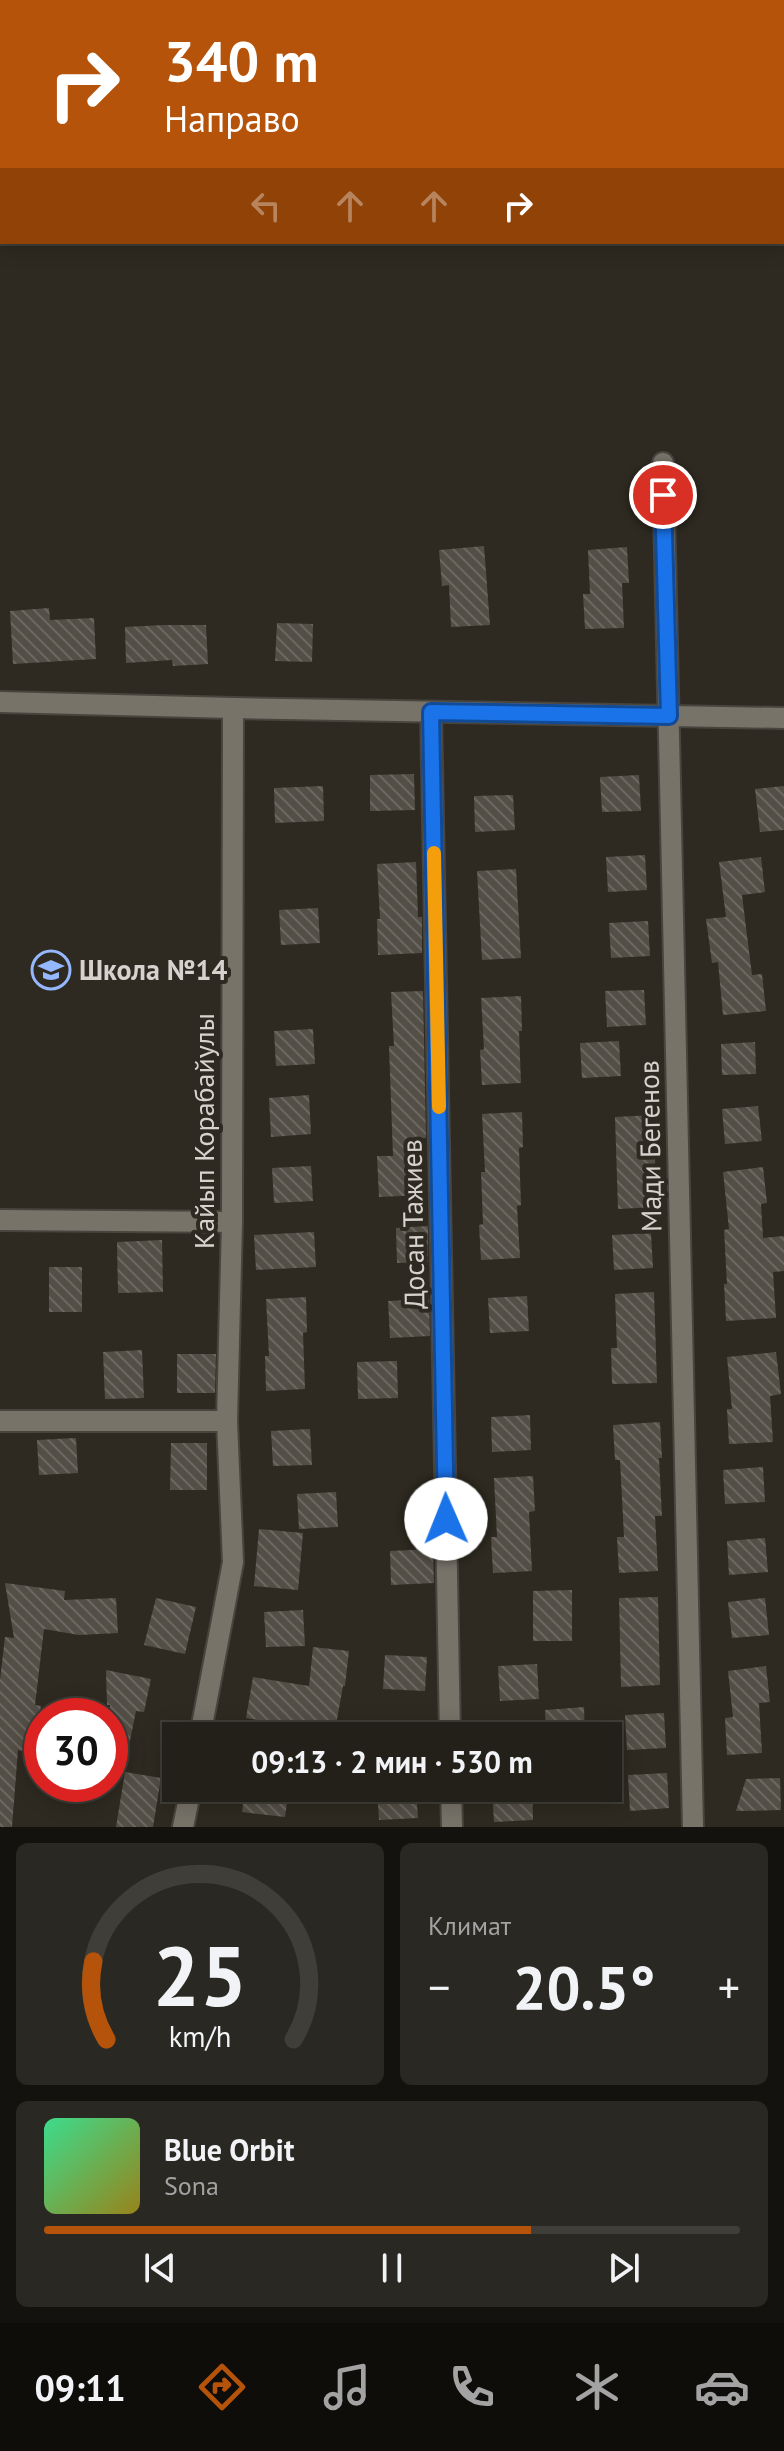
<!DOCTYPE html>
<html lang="ru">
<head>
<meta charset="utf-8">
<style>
  :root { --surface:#222019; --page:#2a2822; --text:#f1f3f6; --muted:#a2a3a2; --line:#3f3e38; --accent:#b45309 }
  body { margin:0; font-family:"PT Sans",sans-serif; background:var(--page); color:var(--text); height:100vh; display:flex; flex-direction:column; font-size:30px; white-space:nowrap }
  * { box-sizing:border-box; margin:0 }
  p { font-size:26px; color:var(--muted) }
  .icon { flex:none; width:44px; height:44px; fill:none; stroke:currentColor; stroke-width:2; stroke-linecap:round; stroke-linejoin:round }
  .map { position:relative; height:1827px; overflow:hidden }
  .details { display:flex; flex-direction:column; gap:16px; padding:16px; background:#13120e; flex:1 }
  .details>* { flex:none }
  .guide { position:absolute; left:0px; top:0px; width:784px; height:244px; box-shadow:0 4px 20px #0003,0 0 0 2px var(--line); background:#b45309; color:#fff; overflow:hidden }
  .speed { position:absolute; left:24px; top:1698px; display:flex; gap:16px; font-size:40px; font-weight:700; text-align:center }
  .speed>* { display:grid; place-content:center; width:104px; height:104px; border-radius:50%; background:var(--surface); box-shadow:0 4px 20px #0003,0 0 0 2px var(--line); line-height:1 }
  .speed .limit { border:12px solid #d22; background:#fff; color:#111 }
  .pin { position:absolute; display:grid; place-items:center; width:68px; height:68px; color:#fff; margin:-34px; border:4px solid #fff; border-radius:50%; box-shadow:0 2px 8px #0007 }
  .me { position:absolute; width:88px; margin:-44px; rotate:359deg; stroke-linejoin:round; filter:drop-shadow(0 0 6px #0008) }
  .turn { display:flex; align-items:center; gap:28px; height:168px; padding:0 32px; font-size:36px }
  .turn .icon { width:104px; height:104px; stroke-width:2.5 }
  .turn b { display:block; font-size:56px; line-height:68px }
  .lanes { display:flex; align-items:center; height:76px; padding:0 32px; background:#0003; justify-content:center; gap:40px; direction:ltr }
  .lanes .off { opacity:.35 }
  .big { font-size:60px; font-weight:700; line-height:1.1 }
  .details .card { flex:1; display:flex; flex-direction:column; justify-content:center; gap:12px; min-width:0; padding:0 28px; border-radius:12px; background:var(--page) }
  .details .dial { align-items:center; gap:0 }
  .dial svg { height:208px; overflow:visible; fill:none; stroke:var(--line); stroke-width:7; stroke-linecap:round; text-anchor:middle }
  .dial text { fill:var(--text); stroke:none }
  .song { display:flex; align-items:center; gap:24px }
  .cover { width:96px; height:96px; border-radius:12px; background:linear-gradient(135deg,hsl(150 70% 55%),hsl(50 70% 35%)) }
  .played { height:8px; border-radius:4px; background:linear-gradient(90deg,var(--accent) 70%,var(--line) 70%) }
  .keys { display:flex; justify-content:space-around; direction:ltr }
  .heat { display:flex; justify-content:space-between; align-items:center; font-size:44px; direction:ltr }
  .details .tiles { flex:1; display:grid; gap:16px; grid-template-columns:1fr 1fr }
  .card:last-child { grid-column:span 2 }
  .trip { position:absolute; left:162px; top:1722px; width:460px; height:80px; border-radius:0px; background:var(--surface); box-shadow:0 4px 20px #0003,0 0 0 2px var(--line); font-weight:700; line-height:80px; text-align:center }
  .menu { display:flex; height:128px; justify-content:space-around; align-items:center; background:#0e0d0a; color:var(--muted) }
  .menu .icon { width:56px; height:56px }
  .menu .current { color:var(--accent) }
  .menu b { font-size:36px; color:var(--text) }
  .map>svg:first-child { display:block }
  .building { fill:url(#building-back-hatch) }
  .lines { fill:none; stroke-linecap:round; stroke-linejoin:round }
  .minor-casing { stroke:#48443e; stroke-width:24 }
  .minor { stroke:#787369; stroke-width:20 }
  .route-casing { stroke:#114b97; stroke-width:20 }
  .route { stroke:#1a73e8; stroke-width:14 }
  .slow { stroke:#f59e0b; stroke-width:14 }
  .labels { text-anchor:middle; stroke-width:8; stroke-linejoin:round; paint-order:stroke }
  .poi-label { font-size:28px; font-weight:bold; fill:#d6d3ce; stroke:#2e2a21; text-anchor:start }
  .street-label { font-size:28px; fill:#d6d3ce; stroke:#2e2a21 }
</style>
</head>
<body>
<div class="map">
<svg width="784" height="1827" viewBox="0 0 784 1827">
  <defs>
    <pattern id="building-back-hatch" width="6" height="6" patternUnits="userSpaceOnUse" patternTransform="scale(2)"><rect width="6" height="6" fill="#544f46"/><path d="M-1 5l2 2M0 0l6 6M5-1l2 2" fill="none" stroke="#6c6760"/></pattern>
  </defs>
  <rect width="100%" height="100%" fill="#2e2a21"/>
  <!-- building -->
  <g class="building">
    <path d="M484,546L490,625L451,627L449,585L442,586L439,550Z"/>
    <path d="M627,547L629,583H622L624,628L585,629L583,594H590L588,550Z"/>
    <path d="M49,608L50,620L94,618L96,659L13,664L10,611Z"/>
    <path d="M277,623L313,624L312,662L275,661Z"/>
    <path d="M164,625H206L208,664L173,666L172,660L126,663L125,627Z"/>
    <path d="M414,774L415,810L370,811V775Z"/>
    <path d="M639,775L641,811L602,812L600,777Z"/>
    <path d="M323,786L324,821L275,823L274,788Z"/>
    <path d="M784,786V830L760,832L755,789Z"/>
    <path d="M513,795L515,830L475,832L474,796Z"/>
    <path d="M645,855L647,890L608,892L606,857Z"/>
    <path d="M761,857L765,892L742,895L752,975L762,974L766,1011L723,1015L718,962L712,963L706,919L726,917L719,862Z"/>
    <path d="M416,862L418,917H422V953L378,955L377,919H380L377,864Z"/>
    <path d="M516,869L521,958L482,960L477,871Z"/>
    <path d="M318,908L320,943L281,945L279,910Z"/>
    <path d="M648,921L650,956L611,958L609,923Z"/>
    <path d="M644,990L646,1025L607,1027L605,991Z"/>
    <path d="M423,991L426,1138H421L424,1195L379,1197L377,1156H393L389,1046H394L391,992Z"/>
    <path d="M521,996L522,1031H519L521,1083L482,1085L480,1050L484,1049L481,998Z"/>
    <path d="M313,1029L315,1064L276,1066L274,1031Z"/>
    <path d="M619,1041L621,1076L582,1078L580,1043Z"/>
    <path d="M755,1042L756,1074L722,1075L721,1044Z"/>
    <path d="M309,1095L311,1134L271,1137L269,1098Z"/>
    <path d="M758,1106L762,1141L725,1144L722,1109Z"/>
    <path d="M522,1112L523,1147L519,1148L521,1205L517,1206L520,1258L481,1260L479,1225L483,1224L481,1172H485L482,1114Z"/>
    <path d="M653,1115L657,1207L618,1209L615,1117Z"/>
    <path d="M311,1166L313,1201L274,1203L272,1168Z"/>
    <path d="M763,1167L767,1203L761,1204L763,1238L784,1236V1271L773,1272L776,1318L726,1321L724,1284H727L724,1230L729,1229L723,1172Z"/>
    <path d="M428,1226V1262L397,1263L396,1228Z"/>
    <path d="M314,1232L316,1267L256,1270L254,1235Z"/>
    <path d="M651,1233L653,1268L614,1270L612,1235Z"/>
    <path d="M162,1240L163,1292L118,1293L117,1242Z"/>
    <rect x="49" y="1267" width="33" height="45"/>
    <path d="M654,1292L657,1383L612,1384L611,1348H617L615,1294Z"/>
    <path d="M527,1296L529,1331L490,1333L488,1298Z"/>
    <path d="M306,1297L307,1332L303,1333L305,1389L266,1391L265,1356H269L266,1299Z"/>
    <path d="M429,1299L430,1336L390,1338L388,1301Z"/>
    <path d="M142,1350L144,1398L105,1399L103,1352Z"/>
    <path d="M776,1352L781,1394L770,1396L773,1442L729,1444L727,1409H732L727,1357Z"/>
    <path d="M177,1354H216L215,1393H177Z"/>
    <path d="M397,1361L398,1398L358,1399L357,1362Z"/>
    <path d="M530,1415L531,1450L492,1452L491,1417Z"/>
    <path d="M660,1422L662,1458H659L662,1516H655L658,1571L619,1573L617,1537H624L620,1460H615L613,1425Z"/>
    <path d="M310,1429L312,1465L273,1466L271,1431Z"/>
    <path d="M76,1438L78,1473L39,1475L37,1440Z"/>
    <path d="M171,1443H207V1490H170Z"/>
    <path d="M763,1467L765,1502L725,1504L723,1470Z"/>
    <path d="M533,1476L535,1511L529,1512L532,1571L493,1573L491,1537H497L494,1478Z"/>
    <path d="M336,1492L338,1527L299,1529L297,1494Z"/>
    <path d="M259,1529L303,1533L298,1590L254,1586Z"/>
    <path d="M765,1538L768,1572L729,1575L727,1541Z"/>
    <path d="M433,1549L434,1583L391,1585L390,1551Z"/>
    <path d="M5,1583L65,1591L64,1600L116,1598L118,1633L79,1635L44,1629L35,1705L41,1706L32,1753L18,1750L12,1827H0V1680L5,1637L14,1638Z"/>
    <path d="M572,1590V1641H533V1591Z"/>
    <path d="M658,1597L660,1685L621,1687L619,1598Z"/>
    <path d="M156,1598L196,1607L185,1654L144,1645Z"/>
    <path d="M765,1598L769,1635L732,1638L728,1602Z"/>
    <path d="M303,1610L305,1646L266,1647L264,1612Z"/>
    <path d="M313,1647L349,1651L345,1686H343L334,1736H293L294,1726L246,1718L253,1677L309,1686Z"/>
    <path d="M385,1655L427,1657L425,1691L383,1689Z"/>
    <path d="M537,1664L539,1699L500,1701L498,1666Z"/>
    <path d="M766,1666L770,1702L759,1703L762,1753L727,1755L725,1718L733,1717L728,1671Z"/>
    <path d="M106,1670L151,1679L144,1712L136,1711L125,1765L110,1762V1705H107Z"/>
    <path d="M584,1707L585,1736H546L545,1710Z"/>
    <path d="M664,1713L666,1748L627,1750L625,1715Z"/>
    <rect x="379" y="1722" width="42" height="14"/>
    <path d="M125,1772L161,1778L153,1827H116Z"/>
    <path d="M667,1773L669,1808L630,1811L628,1775Z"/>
    <path d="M780,1778L781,1810L736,1811L746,1779Z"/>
    <path d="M245,1788H289L285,1817L242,1812Z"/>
    <path d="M377,1788H416L418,1818L379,1820Z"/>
    <path d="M492,1788H532L533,1820L494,1822Z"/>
  </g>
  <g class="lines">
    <defs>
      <g id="minor">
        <path d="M663,463L693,1827"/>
        <path d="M0,702L233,708L784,718"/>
        <path d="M431,712L450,1736"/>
        <path d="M0,1220L232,1222"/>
        <path d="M0,1421H227"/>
        <path d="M200,1736L233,1562L227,1421L232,1222L233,708"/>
        <path d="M451,1788L452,1827"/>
        <path d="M183,1827L191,1788"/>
      </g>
    </defs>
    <!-- minor casing -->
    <use href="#minor" class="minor-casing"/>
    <!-- minor -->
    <use href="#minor" class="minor"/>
  </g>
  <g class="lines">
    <defs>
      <path id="route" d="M446,1519L431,712L669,716L663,495"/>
    </defs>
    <!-- route casing -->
    <use href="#route" class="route-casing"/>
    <!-- route -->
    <use href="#route" class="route"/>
    <!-- slow -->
    <path class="slow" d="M434,853L439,1107"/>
  </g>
  <!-- icons -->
  <defs>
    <symbol id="school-ring" viewBox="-11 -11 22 22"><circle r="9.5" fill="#2e2a21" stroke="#94b7fd" stroke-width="1.5"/><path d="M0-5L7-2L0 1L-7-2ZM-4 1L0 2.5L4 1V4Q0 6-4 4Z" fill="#94b7fd"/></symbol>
  </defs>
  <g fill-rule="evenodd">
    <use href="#school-ring" x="29" y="948" width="44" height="44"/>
  </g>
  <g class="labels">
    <!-- poi labels -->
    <g class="poi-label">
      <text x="79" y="980">Школа №14</text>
    </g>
    <!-- street labels -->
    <g class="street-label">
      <text transform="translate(204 1131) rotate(-90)" y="10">Кайып Корабайулы</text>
      <text transform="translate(650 1146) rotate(-91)" y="10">Мади Бегенов</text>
      <text transform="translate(413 1224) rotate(-91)" y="10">Досан Тажиев</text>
    </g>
  </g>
</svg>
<div class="speed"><div class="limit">30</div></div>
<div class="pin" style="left:663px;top:495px;background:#d93025"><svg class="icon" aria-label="arrive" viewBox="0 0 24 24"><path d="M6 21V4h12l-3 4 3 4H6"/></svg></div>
<svg class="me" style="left:446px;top:1519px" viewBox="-20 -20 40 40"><circle r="19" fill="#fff"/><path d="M0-13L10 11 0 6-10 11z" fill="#1a73e8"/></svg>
<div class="trip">09:13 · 2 мин · 530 m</div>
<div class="guide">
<div class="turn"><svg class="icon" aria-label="right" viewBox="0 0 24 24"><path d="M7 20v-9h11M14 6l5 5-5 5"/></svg><div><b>340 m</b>Направо</div></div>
<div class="lanes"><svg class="icon off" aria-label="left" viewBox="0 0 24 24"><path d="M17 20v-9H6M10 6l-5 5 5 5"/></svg><svg class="icon off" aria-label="ahead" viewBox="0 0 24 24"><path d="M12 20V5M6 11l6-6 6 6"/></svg><svg class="icon off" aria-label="ahead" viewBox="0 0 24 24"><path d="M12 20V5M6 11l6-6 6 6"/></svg><svg class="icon" aria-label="right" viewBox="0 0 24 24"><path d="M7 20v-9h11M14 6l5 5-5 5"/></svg></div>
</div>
</div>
<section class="details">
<div class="tiles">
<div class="card dial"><svg viewBox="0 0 100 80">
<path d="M14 69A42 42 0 1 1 86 69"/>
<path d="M14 69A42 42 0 0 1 9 39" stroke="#b45309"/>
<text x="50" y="56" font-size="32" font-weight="700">25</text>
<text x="50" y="72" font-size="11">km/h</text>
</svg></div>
<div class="card"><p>Климат</p>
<div class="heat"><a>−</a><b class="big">20.5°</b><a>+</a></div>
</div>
<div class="card">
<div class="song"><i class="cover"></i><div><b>Blue Orbit</b><p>Sona</p></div></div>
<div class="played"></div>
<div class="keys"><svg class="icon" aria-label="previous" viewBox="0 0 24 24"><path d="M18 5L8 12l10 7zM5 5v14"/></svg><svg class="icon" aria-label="pause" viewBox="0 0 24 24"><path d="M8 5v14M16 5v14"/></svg><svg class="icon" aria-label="next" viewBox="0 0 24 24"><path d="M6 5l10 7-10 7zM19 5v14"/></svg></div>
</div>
</div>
</section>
<nav class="menu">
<b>09:11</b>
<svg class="icon current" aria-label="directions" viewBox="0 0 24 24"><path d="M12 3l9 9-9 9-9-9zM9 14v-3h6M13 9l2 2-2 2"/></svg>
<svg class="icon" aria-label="music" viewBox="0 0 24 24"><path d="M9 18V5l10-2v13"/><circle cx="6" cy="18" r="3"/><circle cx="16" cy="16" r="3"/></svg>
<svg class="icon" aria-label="phone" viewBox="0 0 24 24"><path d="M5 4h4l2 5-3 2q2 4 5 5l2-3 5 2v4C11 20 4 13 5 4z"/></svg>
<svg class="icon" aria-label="climate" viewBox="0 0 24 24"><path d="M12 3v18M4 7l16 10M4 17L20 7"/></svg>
<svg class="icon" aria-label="car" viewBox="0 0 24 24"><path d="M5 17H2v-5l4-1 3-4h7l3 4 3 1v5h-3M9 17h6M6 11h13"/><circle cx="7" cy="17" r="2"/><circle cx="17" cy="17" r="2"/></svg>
</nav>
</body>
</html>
